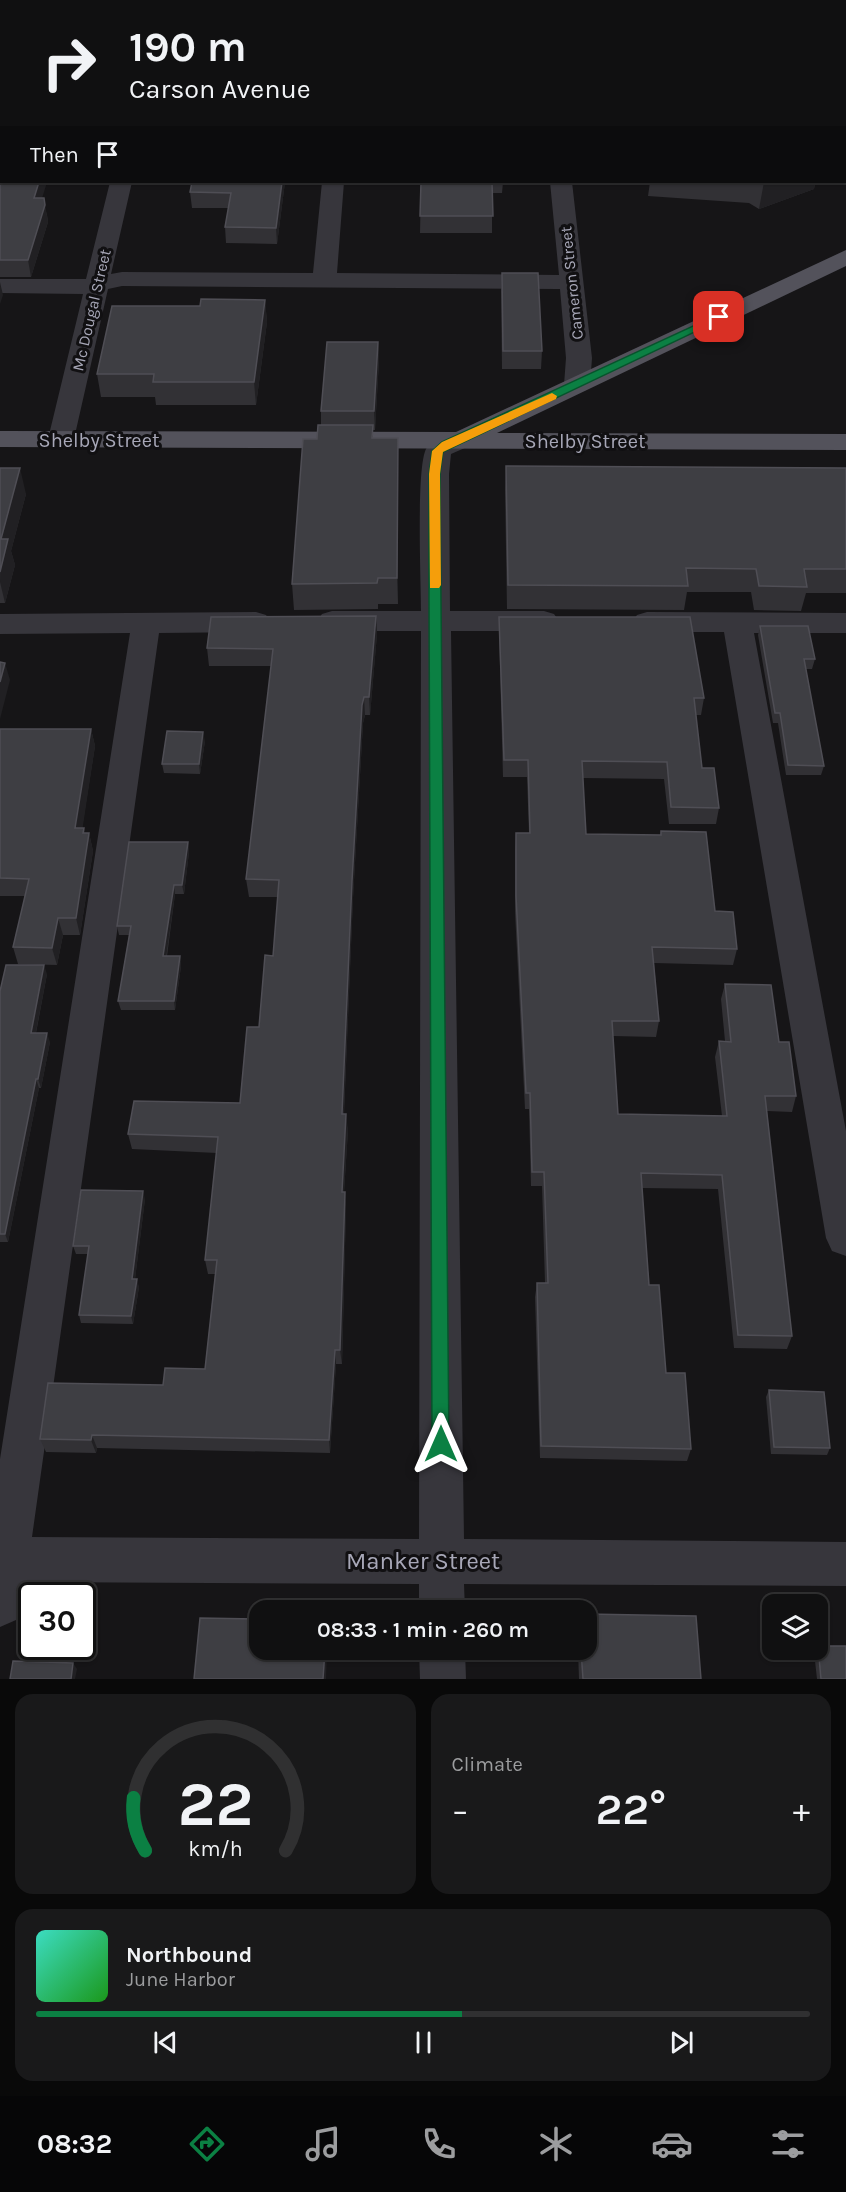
<!DOCTYPE html>
<html lang="en">
<head>
<meta charset="utf-8">
<style>
  :root { --surface:#101011; --page:#19191a; --text:#f1f3f6; --muted:#9c9d9f; --line:#303031; --accent:#0b8043 }
  body { margin:0; font-family:Karla,sans-serif; background:var(--page); color:var(--text); height:100vh; display:flex; flex-direction:column; font-size:22px; white-space:nowrap }
  * { box-sizing:border-box; margin:0 }
  p { font-size:20px; color:var(--muted) }
  .icon { flex:none; width:33px; height:33px; fill:none; stroke:currentColor; stroke-width:2; stroke-linecap:round; stroke-linejoin:round }
  .map { position:relative; height:1679px; overflow:hidden }
  .details { display:flex; flex-direction:column; gap:15px; padding:15px; background:#090909; flex:1 }
  .details>* { flex:none }
  .top-card { position:absolute; left:0px; top:0px; width:846px; height:183px; box-shadow:0 2px 4px #0004,0 0 0 2px var(--line); background:#101011; color:var(--text); overflow:hidden }
  .fabs { position:absolute; left:762px; top:1594px; display:grid; gap:12px }
  .fabs a { display:grid; place-items:center; width:66px; height:66px; border-radius:12px; background:var(--surface); box-shadow:0 2px 4px #0004,0 0 0 2px var(--line); font-size:30px }
  .speed { position:absolute; left:18px; top:1582px; display:flex; gap:12px; font-size:30px; font-weight:700; text-align:center }
  .speed>* { display:grid; place-content:center; width:78px; height:78px; border-radius:50%; background:var(--surface); box-shadow:0 2px 4px #0004,0 0 0 2px var(--line); line-height:1 }
  .speed .limit { border:3px solid #111; border-radius:9px; background:#fff; color:#111 }
  .pin { position:absolute; display:grid; place-items:center; width:51px; height:51px; color:#fff; margin:-26px; border-radius:12px; box-shadow:0 3px 9px #0006 }
  .me { position:absolute; width:66px; margin:-33px; rotate:0deg; stroke-linejoin:round; filter:drop-shadow(0 0 4px #0008) }
  .turn { display:flex; align-items:center; gap:21px; height:126px; padding:0 30px; font-size:27px }
  .turn .icon { width:78px; height:78px; stroke-width:2.5 }
  .turn b { display:block; font-size:42px; line-height:51px }
  .then { display:flex; align-items:center; height:57px; padding:0 30px; background:#0003; gap:12px; font-size:22px }
  .big { font-size:45px; font-weight:600; line-height:1.1 }
  .details .tile { flex:1; display:flex; flex-direction:column; justify-content:center; gap:9px; min-width:0; padding:0 21px; border-radius:18px; background:var(--page) }
  .details .dial { align-items:center; gap:0 }
  .dial svg { height:156px; overflow:visible; fill:none; stroke:var(--line); stroke-width:7; stroke-linecap:round; text-anchor:middle }
  .dial text { fill:var(--text); stroke:none }
  .song { display:flex; align-items:center; gap:18px }
  .cover { width:72px; height:72px; border-radius:9px; background:linear-gradient(135deg,hsl(170 70% 55%),hsl(120 70% 35%)) }
  .played { height:6px; border-radius:3px; background:linear-gradient(90deg,var(--accent) 55%,var(--line) 55%) }
  .keys { display:flex; justify-content:space-around; direction:ltr }
  .heat { display:flex; justify-content:space-between; align-items:center; font-size:33px; direction:ltr }
  .details .tiles { flex:1; display:grid; gap:15px; grid-template-columns:1fr 1fr }
  .tile:last-child { grid-column:span 2 }
  .trip { position:absolute; left:249px; top:1600px; width:348px; height:60px; border-radius:18px; background:var(--surface); box-shadow:0 2px 4px #0004,0 0 0 2px var(--line); font-weight:600; line-height:60px; text-align:center }
  .tab-bar { display:flex; height:96px; justify-content:space-around; align-items:center; background:#060607; color:var(--muted) }
  .tab-bar .icon { width:42px; height:42px }
  .tab-bar .active { color:var(--accent) }
  .tab-bar b { font-size:27px; color:var(--text) }
  .map>svg:first-child { display:block }
  .lines { fill:none; stroke-linecap:round; stroke-linejoin:round }
  .minor { fill:#37363c; fill-rule:evenodd }
  .major { fill:#53525b; fill-rule:evenodd }
  .wall { fill:#323135 }
  .shaded-wall { fill:#212023 }
  .building { fill:#3e3e43; stroke:#4f4e55; stroke-width:1.5 }
  .route { fill:#0b8043; stroke:#07532c; stroke-width:1.5 }
  .slow { fill:#f59e0b }
  .labels { text-anchor:middle; stroke-width:6; stroke-linejoin:round; paint-order:stroke }
  .far-street-label { font-size:16px; fill:#a7a7b7; stroke:#111012 }
  .street-label { font-size:20px; fill:#a7a7b7; stroke:#111012 }
  .near-street-label { font-size:24px; fill:#a7a7b7; stroke:#111012 }
</style>
</head>
<body>
<div class="map">
<svg width="846" height="1679" viewBox="0 0 846 1679">
  <rect width="100%" height="100%" fill="#161517"/>
  <g class="lines">
    <!-- minor -->
    <g class="minor">
      <path d="M153,0H173L153,2Z"/>
      <rect x="336" y="0" width="20" height="2"/>
      <rect x="533" y="0" width="20" height="2"/>
      <path d="M110,182H132L111,274L122,272L313,273L322,182H344L337,273L559,275L550,182H572L592,358L590,385L586,390L577,393L568,390L564,385L566,358L560,289L122,286L108,289L74,439L70,445L61,447L52,445L48,439L83,294L0,293V279H86Z"/>
      <path d="M458,433L467,435L471,441L467,447L451,454L449,474L450,611H544L554,614L559,621L554,628L544,631H451L464,1539L846,1542V1586L464,1584L465,1611H419V1584L26,1582L23,1604L16,1620L0,1627V1459L130,633L0,634V614L256,612L266,615L271,622L266,629L256,632L159,633L32,1537L419,1539L421,631H332L322,628L317,621L322,614L332,611H421C421,581 416,469 426,449C432,438 447,436 458,433Z"/>
      <path d="M647,612L846,613V633H754L846,1131V1256L832,1251L826,1238L724,632H647L637,629L632,622L637,615Z"/>
      <path d="M419,1650H465L466,1679H420Z"/>
    </g>
    <!-- major -->
    <path class="major" d="M846,250V266L497,433L846,434V450L0,447V431L456,432Z"/>
  </g>
  <!-- wall -->
  <g class="wall">
    <rect x="209" y="0" width="66" height="2"/>
    <path d="M2,110V182L42,198L47,215L48,222L31,277H0V114Z"/>
    <path d="M192,182H285L277,244L226,243L225,227L228,208H192L190,192Z"/>
    <path d="M356,182H503L502,193H492V233H420L421,184H356Z"/>
    <path d="M650,182H820L815,184L814,189L759,209L749,203L648,196Z"/>
    <path d="M502,273L542,351L541,369H502L501,291Z"/>
    <path d="M265,300L267,322L256,405H156L155,397H101L97,374L200,306Z"/>
    <path d="M378,342L379,360L375,430H373V438H398V604H378V609L294,610L292,584L317,439L321,425V411Z"/>
    <path d="M506,466L846,468V593H806L801,611L754,610L751,592H687L684,610L507,609L505,490Z"/>
    <path d="M0,468L26,494L11,551L15,565L5,603H0Z"/>
    <path d="M376,616L377,634L370,715H365L363,723L353,898L344,1114L348,1130L344,1192L346,1207L342,1364H336L330,1453L97,1448L96,1453L46,1452L40,1439L163,1385L205,1369L215,1274H208L205,1260L217,1153L132,1149L128,1134L240,1103L259,1027L273,956L278,897H249L246,879L271,666H209L207,648Z"/>
    <path d="M499,617L704,698L701,715H696L702,768L719,808L716,824H669L664,779L583,778L586,834L660,835L661,831L715,911L737,949L733,965L654,963L659,1021L656,1037L613,1036L618,1114L722,1116L715,1057L719,1041H725L721,999L725,984L779,1042L796,1096L792,1112L767,1111L792,1336L787,1349L734,1348L718,1189L642,1188L649,1285L666,1373L691,1449L687,1461L540,1458L535,1297L537,1283H545L542,1186H531L529,1109H525L515,912V849L516,833H529L527,777H503L499,633Z"/>
    <path d="M760,626L815,659L812,669H806L824,766L821,775H786L778,723H773L758,635Z"/>
    <path d="M0,729H91L95,746L82,828H84L85,833H89L93,851L80,935H63L57,965L18,964L13,947L25,896H0Z"/>
    <path d="M205,741L200,774L164,773L162,764Z"/>
    <path d="M188,842L189,852L184,894H175L167,956H180L181,966L175,1010H121L118,1001L129,935H119L117,926Z"/>
    <path d="M47,974L36,1033L50,1042L41,1088H39L8,1242H0V991Z"/>
    <path d="M145,1199L135,1279L139,1287L133,1324L81,1323L79,1315L88,1254H76L73,1246Z"/>
    <path d="M769,1390L830,1448L827,1455L771,1454L766,1397Z"/>
    <path d="M818,1646L846,1679H817L814,1652L815,1650H818Z"/>
    <path d="M578,1650H586L701,1679H579Z"/>
  </g>
  <!-- shaded-wall -->
  <g class="shaded-wall">
    <rect x="844" y="146" width="2" height="25"/>
    <path d="M39,182H47L37,215L34,198Z"/>
    <path d="M282,182H285L277,244L276,228Z"/>
    <path d="M764,182H820L815,184L814,189L759,209Z"/>
    <path d="M44,198L48,222L31,277L28,260Z"/>
    <path d="M0,282L3,295L0,304Z"/>
    <path d="M265,300L267,322L256,405L254,382Z"/>
    <path d="M378,342L379,360L375,430L374,411Z"/>
    <path d="M398,438V604L397,578Z"/>
    <path d="M20,468L26,494L11,551L15,565L5,603L0,582L1,539Z"/>
    <path d="M376,616L377,634L370,715L369,697Z"/>
    <path d="M5,663L10,680L0,719V682Z"/>
    <path d="M364,697L365,715L363,723L353,898L343,1130L342,1114L352,881L362,705Z"/>
    <path d="M91,729L95,746L80,845L75,828Z"/>
    <path d="M203,732L205,741L200,774L199,764Z"/>
    <path d="M84,828L88,843L89,833L93,851L80,935L76,918Z"/>
    <path d="M188,842L189,852L184,894L182,885Z"/>
    <path d="M174,885L175,894L165,965L163,956Z"/>
    <path d="M58,918L63,935L57,965L52,948Z"/>
    <path d="M180,956L181,966L175,1010L174,1001Z"/>
    <path d="M44,965L47,974L34,1042L31,1033Z"/>
    <path d="M47,1033L50,1042L41,1088L38,1079Z"/>
    <path d="M36,1079L39,1088L8,1242L5,1234Z"/>
    <path d="M346,1114L348,1130L343,1207L342,1192Z"/>
    <path d="M143,1191L145,1199L134,1287L132,1279Z"/>
    <path d="M345,1192L346,1207L342,1364L340,1350Z"/>
    <path d="M137,1279L139,1287L133,1324L131,1316Z"/>
    <path d="M335,1350L336,1364L330,1453L329,1440Z"/>
    <path d="M92,1435L97,1448L96,1453L91,1440Z"/>
    <path d="M325,1650H327L326,1679H323Z"/>
    <path d="M73,1663L77,1669L75,1679H71Z"/>
  </g>
  <!-- building -->
  <g class="building">
    <path d="M32,0H97L96,2H32Z"/>
    <rect x="212" y="0" width="48" height="2"/>
    <rect x="377" y="0" width="121" height="2"/>
    <path d="M660,0H730V2H661Z"/>
    <path d="M2,110V150H0V114Z"/>
    <path d="M844,128L846,129V146H844Z"/>
    <path d="M2,155V182H39L34,198H44L45,205L28,260H0V159Z"/>
    <path d="M192,182H282L276,228L225,227L231,193L190,192Z"/>
    <path d="M421,182H492L493,216H420Z"/>
    <path d="M502,273H538L542,351H503Z"/>
    <path d="M201,299L265,300L254,382H153L154,374H97L112,306H200Z"/>
    <path d="M327,342H378L374,411H321Z"/>
    <path d="M318,425H373L372,438H398L397,578H378L377,583L292,584L303,439H317Z"/>
    <path d="M506,466L846,468V569H804L807,587L759,586L756,569L686,568L688,586L508,585Z"/>
    <path d="M0,468H20L1,539H8L0,572Z"/>
    <path d="M376,616L369,697H364L362,705L352,881L342,1114H346L342,1192H345L340,1350H335L329,1440L92,1435L91,1440L40,1439L48,1383L163,1385L165,1368L205,1369L217,1260H205L218,1137L128,1134L134,1101L240,1103L247,1027H259L265,955L273,956L279,880L246,879L273,649L207,648L211,617Z"/>
    <path d="M499,617H690L704,698H694L702,768H714L719,808L671,807L667,762L582,761L586,834L661,835V831L706,832L715,911L733,912L737,949L652,947L659,1021H612L618,1114L727,1116L719,1041L731,1042L725,984L771,985L779,1042H789L796,1096H765L792,1336L738,1335L722,1175L641,1173L649,1285H659L666,1373H685L691,1449L541,1446L537,1283H548L544,1172H532L530,1093H526L516,896V833H530L528,760H504Z"/>
    <path d="M760,626H808L815,659H804L824,766L788,765L780,713H775Z"/>
    <path d="M0,662L5,663L0,682Z"/>
    <path d="M0,729H91L75,828H84L83,833H89L76,918H58L52,948L13,947L29,879L0,878Z"/>
    <path d="M167,731L203,732L199,764H162Z"/>
    <path d="M129,842H188L182,885H174L163,956H180L174,1001H118L131,926H117Z"/>
    <path d="M6,965H44L31,1033H47L38,1079H36L5,1234H0V991Z"/>
    <path d="M81,1190L143,1191L132,1279H137L131,1316L79,1315L89,1246H73Z"/>
    <path d="M769,1390L824,1392L830,1448L774,1447Z"/>
    <path d="M586,1614L696,1616L701,1679H583L581,1650H586Z"/>
    <path d="M200,1618L260,1619V1650H325L323,1679H194Z"/>
    <path d="M818,1646H846V1679H821Z"/>
    <path d="M13,1661L73,1663L71,1679H10Z"/>
  </g>
  <!-- route -->
  <path class="route" d="M719,314L724,317L722,319L443,452L440,474L441,600L449,1444L447,1450L441,1452L434,1450L432,1444L429,600V474L432,451L442,442Z"/>
  <!-- slow -->
  <path class="slow" d="M552,393L557,396L556,399L443,452L440,474L441,585L439,588H430L429,474L432,451L442,442Z"/>
  <g class="labels">
    <!-- far-street labels -->
    <g class="far-street-label">
      <text transform="translate(571 283) rotate(-96)" y="6">Cameron Street</text>
      <text transform="translate(91 310) rotate(-77)" y="6">Mc Dougal Street</text>
    </g>
    <!-- street labels -->
    <g class="street-label">
      <text x="99" y="447">Shelby Street</text>
      <text x="585" y="448">Shelby Street</text>
    </g>
    <!-- near-street labels -->
    <g class="near-street-label">
      <text x="423" y="1569">Manker Street</text>
    </g>
  </g>
</svg>
<div class="fabs">
<a><svg class="icon" aria-label="layers" viewBox="0 0 24 24"><path d="M12 4l9 5-9 5-9-5zM3 14l9 5 9-5"/></svg></a>
</div>
<div class="speed"><div class="limit">30</div></div>
<div class="pin" style="left:719px;top:317px;background:#d93025"><svg class="icon" aria-label="arrive" viewBox="0 0 24 24"><path d="M6 21V4h12l-3 4 3 4H6"/></svg></div>
<svg class="me" style="left:441px;top:1444px" viewBox="-20 -20 40 40"><path d="M0-17L14 15 0 8-14 15z" fill="#0b8043" stroke="#fff" stroke-width="4"/></svg>
<div class="trip">08:33 · 1 min · 260 m</div>
<div class="top-card">
<div class="turn"><svg class="icon" aria-label="right" viewBox="0 0 24 24"><path d="M7 20v-9h11M14 6l5 5-5 5"/></svg><div><b>190 m</b>Carson Avenue</div></div>
<div class="then">Then<svg class="icon" aria-label="arrive" viewBox="0 0 24 24"><path d="M6 21V4h12l-3 4 3 4H6"/></svg></div>
</div>
</div>
<section class="details">
<div class="tiles">
<div class="tile dial"><svg viewBox="0 0 100 80">
<path d="M14 69A42 42 0 1 1 86 69"/>
<path d="M14 69A42 42 0 0 1 8 42" stroke="#0b8043"/>
<text x="50" y="56" font-size="32" font-weight="700">22</text>
<text x="50" y="72" font-size="11">km/h</text>
</svg></div>
<div class="tile"><p>Climate</p>
<div class="heat"><a>−</a><b class="big">22°</b><a>+</a></div>
</div>
<div class="tile">
<div class="song"><i class="cover"></i><div><b>Northbound</b><p>June Harbor</p></div></div>
<div class="played"></div>
<div class="keys"><svg class="icon" aria-label="previous" viewBox="0 0 24 24"><path d="M18 5L8 12l10 7zM5 5v14"/></svg><svg class="icon" aria-label="pause" viewBox="0 0 24 24"><path d="M8 5v14M16 5v14"/></svg><svg class="icon" aria-label="next" viewBox="0 0 24 24"><path d="M6 5l10 7-10 7zM19 5v14"/></svg></div>
</div>
</div>
</section>
<nav class="tab-bar">
<b>08:32</b>
<svg class="icon active" aria-label="directions" viewBox="0 0 24 24"><path d="M12 3l9 9-9 9-9-9zM9 14v-3h6M13 9l2 2-2 2"/></svg>
<svg class="icon" aria-label="music" viewBox="0 0 24 24"><path d="M9 18V5l10-2v13"/><circle cx="6" cy="18" r="3"/><circle cx="16" cy="16" r="3"/></svg>
<svg class="icon" aria-label="phone" viewBox="0 0 24 24"><path d="M5 4h4l2 5-3 2q2 4 5 5l2-3 5 2v4C11 20 4 13 5 4z"/></svg>
<svg class="icon" aria-label="climate" viewBox="0 0 24 24"><path d="M12 3v18M4 7l16 10M4 17L20 7"/></svg>
<svg class="icon" aria-label="car" viewBox="0 0 24 24"><path d="M5 17H2v-5l4-1 3-4h7l3 4 3 1v5h-3M9 17h6M6 11h13"/><circle cx="7" cy="17" r="2"/><circle cx="17" cy="17" r="2"/></svg>
<svg class="icon" aria-label="filters" viewBox="0 0 24 24"><path d="M4 7h16M4 17h16"/><circle cx="9" cy="7" r="2"/><circle cx="15" cy="17" r="2"/></svg>
</nav>
</body>
</html>
